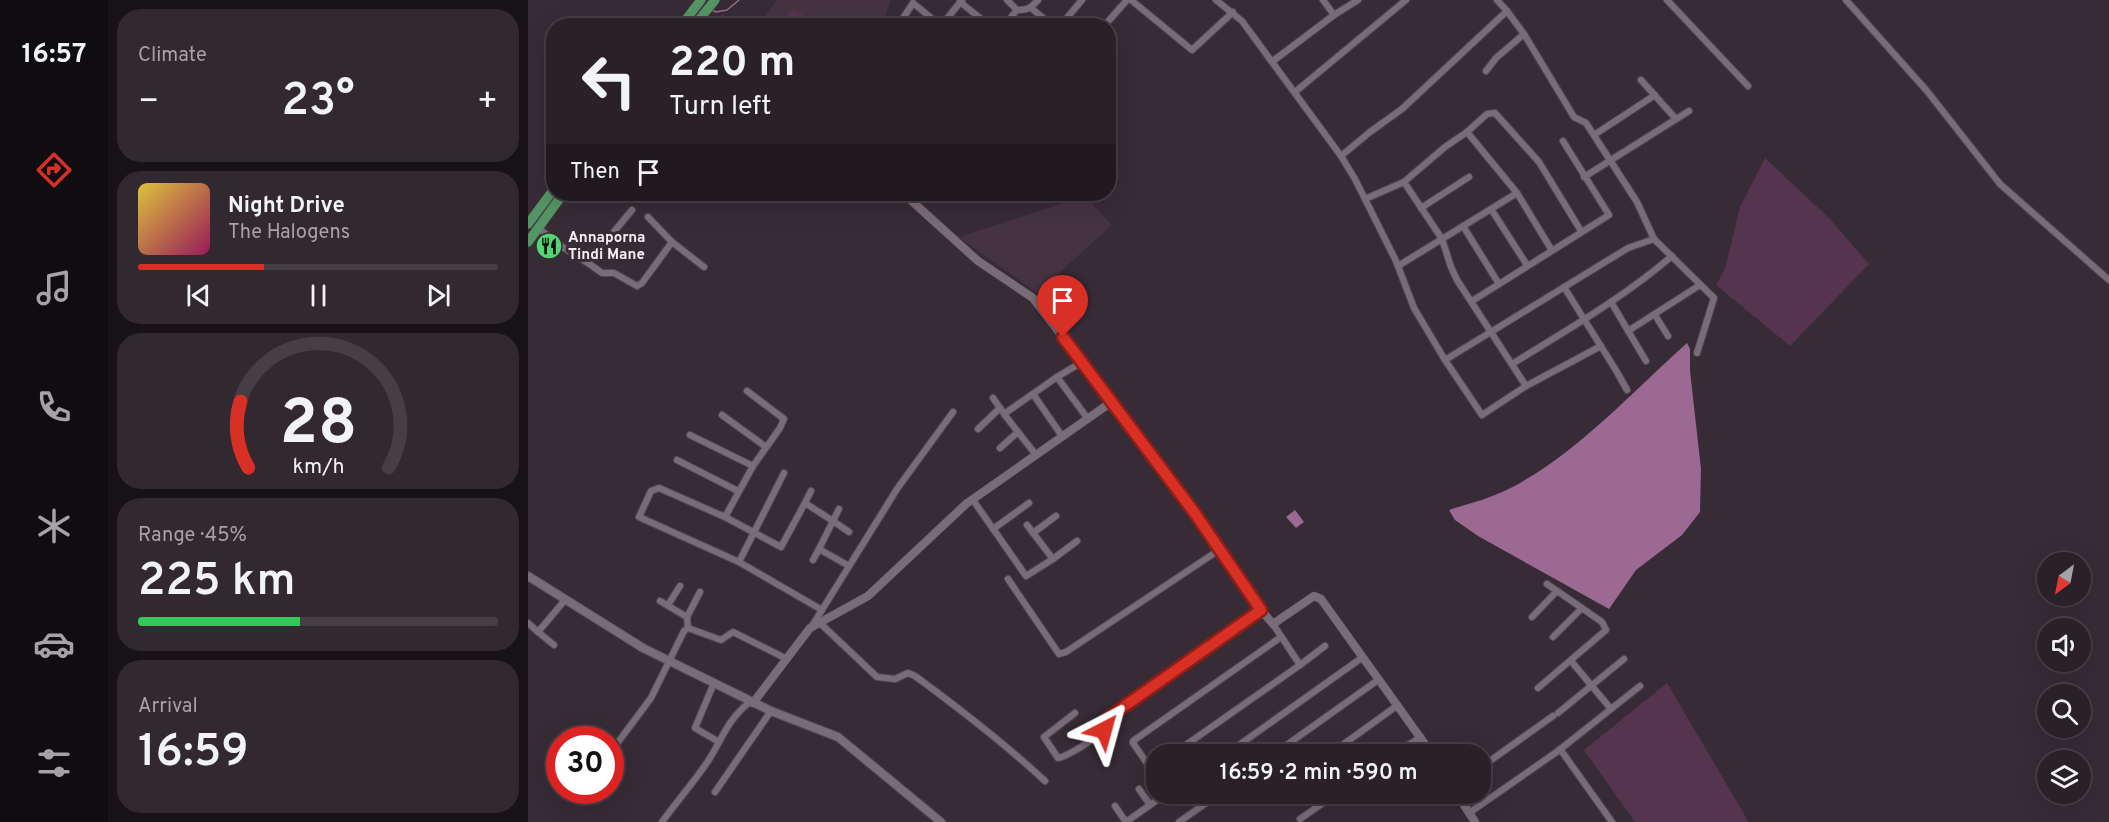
<!DOCTYPE html>
<html lang="en">
<head>
<meta charset="utf-8">
<style>
  :root { --surface:#292028; --page:#312830; --text:#f1f3f6; --muted:#a5a3a8; --line:#453e45; --accent:#d93025 }
  body { margin:0; font-family:Overpass,sans-serif; background:var(--page); color:var(--text); height:100vh; display:flex; flex-direction:column; font-size:22px; white-space:nowrap }
  * { box-sizing:border-box; margin:0 }
  p { font-size:20px; color:var(--muted) }
  .icon { flex:none; width:33px; height:33px; fill:none; stroke:currentColor; stroke-width:2; stroke-linecap:round; stroke-linejoin:round }
  .map { position:relative; flex:1; overflow:hidden }
  .sheet { display:flex; flex-direction:column; gap:9px; padding:9px; background:#171216; width:420px }
  .sheet>* { flex:none }
  .top-card { position:absolute; left:18px; top:18px; width:570px; height:183px; border-radius:24px; box-shadow:0 6px 24px #0002,0 0 0 2px var(--line); background:#292028; color:var(--text); overflow:hidden }
  .needle { width:39px; rotate:212deg }
  .tools { position:absolute; left:1509px; top:552px; display:grid; gap:12px }
  .tools a { display:grid; place-items:center; width:54px; height:54px; border-radius:50%; background:var(--surface); box-shadow:0 6px 24px #0002,0 0 0 2px var(--line); font-size:30px }
  .speed { position:absolute; left:18px; top:726px; display:flex; gap:12px; font-size:30px; font-weight:700; text-align:center }
  .speed>* { display:grid; place-content:center; width:78px; height:78px; border-radius:50%; background:var(--surface); box-shadow:0 6px 24px #0002,0 0 0 2px var(--line); line-height:1 }
  .speed .limit { border:9px solid #d22; background:#fff; color:#111 }
  .pin { position:absolute; display:grid; place-items:center; width:51px; height:51px; color:#fff; margin:-62px -26px; border-radius:50% 50% 50% 0; rotate:-45deg; box-shadow:0 0 6px #0007 }
  .pin .icon { rotate:45deg }
  .me { position:absolute; width:66px; margin:-33px; rotate:39deg; stroke-linejoin:round; filter:drop-shadow(0 0 4px #0008) }
  .turn { display:flex; align-items:center; gap:21px; height:126px; padding:0 24px; font-size:27px }
  .turn .icon { width:78px; height:78px; stroke-width:2.5 }
  .turn b { display:block; font-size:42px; line-height:51px }
  .then { display:flex; align-items:center; height:57px; padding:0 24px; background:#0003; gap:12px; font-size:22px }
  .big { font-size:45px; font-weight:600; line-height:1.1 }
  .sheet .widget { flex:1; display:flex; flex-direction:column; justify-content:center; gap:9px; min-width:0; padding:0 21px; border-radius:24px; background:var(--page) }
  .sheet .dial { align-items:center; gap:0 }
  .dial svg { height:156px; overflow:visible; fill:none; stroke:var(--line); stroke-width:7; stroke-linecap:round; text-anchor:middle }
  .dial text { fill:var(--text); stroke:none }
  .song { display:flex; align-items:center; gap:18px }
  .cover { width:72px; height:72px; border-radius:9px; background:linear-gradient(135deg,hsl(50 70% 55%),hsl(330 70% 35%)) }
  .played { height:6px; border-radius:3px; background:linear-gradient(90deg,var(--accent) 35%,var(--line) 35%) }
  .keys { display:flex; justify-content:space-around; direction:ltr }
  .heat { display:flex; justify-content:space-between; align-items:center; font-size:33px; direction:ltr }
  .charge { height:9px; border-radius:4px; background:linear-gradient(90deg,#34c759 45%,var(--line) 0) }
  .trip { position:absolute; left:618px; top:744px; width:345px; height:60px; border-radius:24px; background:var(--surface); box-shadow:0 6px 24px #0002,0 0 0 2px var(--line); font-weight:600; line-height:60px; text-align:center }
  main { display:flex; flex:1; min-height:0 }
  .tabs { display:flex; flex-direction:column; width:108px; justify-content:space-around; align-items:center; background:#100d10; color:var(--muted) }
  .tabs .icon { width:42px; height:42px }
  .tabs .on { color:var(--accent) }
  .tabs b { font-size:27px; color:var(--text) }
  .map>svg:first-child { display:block }
  .built { fill:#453341 }
  .green { fill:#55344f }
  .water { fill:#9b6992 }
  .lines { fill:none; stroke-linecap:round; stroke-linejoin:round }
  .stream { stroke:#9b6992; stroke-width:1.5 }
  .minor-casing { stroke:#524850; stroke-width:8 }
  .tertiary-casing { stroke:#524850; stroke-width:9 }
  .secondary-casing { stroke:#524850; stroke-width:10 }
  .primary-casing { stroke:#524850; stroke-width:10 }
  .minor { stroke:#7a6c77; stroke-width:6 }
  .tertiary { stroke:#7a6c77; stroke-width:8 }
  .secondary { stroke:#7a6c77; stroke-width:8 }
  .primary { stroke:#549565; stroke-width:9 }
  .route-casing { stroke:#8d1f18; stroke-width:15 }
  .route { stroke:#d93025; stroke-width:10 }
  .labels { text-anchor:middle; stroke-width:6; stroke-linejoin:round; paint-order:stroke }
  .poi-label { font-size:15px; font-weight:bold; fill:#f6eef4; stroke:#372b35; text-anchor:start }
</style>
</head>
<body>
<main>
<nav class="tabs">
<b>16:57</b>
<svg class="icon on" aria-label="directions" viewBox="0 0 24 24"><path d="M12 3l9 9-9 9-9-9zM9 14v-3h6M13 9l2 2-2 2"/></svg>
<svg class="icon" aria-label="music" viewBox="0 0 24 24"><path d="M9 18V5l10-2v13"/><circle cx="6" cy="18" r="3"/><circle cx="16" cy="16" r="3"/></svg>
<svg class="icon" aria-label="phone" viewBox="0 0 24 24"><path d="M5 4h4l2 5-3 2q2 4 5 5l2-3 5 2v4C11 20 4 13 5 4z"/></svg>
<svg class="icon" aria-label="climate" viewBox="0 0 24 24"><path d="M12 3v18M4 7l16 10M4 17L20 7"/></svg>
<svg class="icon" aria-label="car" viewBox="0 0 24 24"><path d="M5 17H2v-5l4-1 3-4h7l3 4 3 1v5h-3M9 17h6M6 11h13"/><circle cx="7" cy="17" r="2"/><circle cx="17" cy="17" r="2"/></svg>
<svg class="icon" aria-label="filters" viewBox="0 0 24 24"><path d="M4 7h16M4 17h16"/><circle cx="9" cy="7" r="2"/><circle cx="15" cy="17" r="2"/></svg>
</nav>
<section class="sheet">
<div class="widget"><p>Climate</p>
<div class="heat"><a>−</a><b class="big">23°</b><a>+</a></div>
</div>
<div class="widget">
<div class="song"><i class="cover"></i><div><b>Night Drive</b><p>The Halogens</p></div></div>
<div class="played"></div>
<div class="keys"><svg class="icon" aria-label="previous" viewBox="0 0 24 24"><path d="M18 5L8 12l10 7zM5 5v14"/></svg><svg class="icon" aria-label="pause" viewBox="0 0 24 24"><path d="M8 5v14M16 5v14"/></svg><svg class="icon" aria-label="next" viewBox="0 0 24 24"><path d="M6 5l10 7-10 7zM19 5v14"/></svg></div>
</div>
<div class="widget dial"><svg viewBox="0 0 100 80">
<path d="M14 69A42 42 0 1 1 86 69"/>
<path d="M14 69A42 42 0 0 1 10 35" stroke="#d93025"/>
<text x="50" y="56" font-size="32" font-weight="700">28</text>
<text x="50" y="72" font-size="11">km/h</text>
</svg></div>
<div class="widget"><p>Range · 45%</p><b class="big">225 km</b><div class="charge"></div></div>
<div class="widget"><p>Arrival</p><b class="big">16:59</b></div>
</section>
<div class="map">
<svg width="1581" height="822" viewBox="0 0 1581 822">
  <rect width="100%" height="100%" fill="#372b35"/>
  <!-- built -->
  <g class="built">
    <path d="M249,0H363L354,25L229,26Z"/>
    <path d="M194,14L213,25H186Z"/>
    <path d="M557,196L584,225L509,293L431,237Z"/>
  </g>
  <!-- green -->
  <g class="green">
    <path d="M267,10L292,25H253L262,11Z"/>
    <path d="M1237,158L1301,218L1341,264L1262,346L1188,285L1197,269L1212,207Z"/>
    <path d="M1139,683L1215,812L1220,822H1107L1056,750Z"/>
  </g>
  <!-- water -->
  <g class="water">
    <path d="M1159,343L1162,349V371L1173,469L1172,512L1154,535L1108,570L1081,609L950,536L927,520L921,510C939,504 957,500 974,492C1042,461 1103,393 1159,343Z"/>
    <path d="M767,510L776,522L768,528L758,517Z"/>
  </g>
  <g class="lines">
    <!-- stream -->
    <path class="stream" d="M184,10L188,12L199,10L211,0"/>
    <defs>
      <g id="minor">
        <path d="M479,0L489,10C500,10 503,8 510,0"/>
        <path d="M603,0L664,50L705,12"/>
        <path d="M688,0L714,21L813,156L827,179L868,261L886,308L917,360L1100,248L1126,239"/>
        <path d="M795,0L806,15"/>
        <path d="M1139,0L1220,86"/>
        <path d="M1318,0L1399,91L1472,184L1581,280"/>
        <path d="M432,2L462,26"/>
        <path d="M503,8L525,26"/>
        <path d="M979,11L996,34L1046,117L1058,123L1109,202L1126,239L1186,298L1169,353"/>
        <path d="M370,26L385,3L413,26"/>
        <path d="M413,26L434,0"/>
        <path d="M476,26L489,10"/>
        <path d="M532,26L554,0"/>
        <path d="M576,26L599,0"/>
        <path d="M745,61L806,15L830,0"/>
        <path d="M958,71L968,58L996,34"/>
        <path d="M1113,80L1148,119"/>
        <path d="M767,92L878,0"/>
        <path d="M939,132L989,193"/>
        <path d="M1066,135L1127,95"/>
        <path d="M813,156L842,132L874,109L979,11L969,0"/>
        <path d="M1056,177L1161,111"/>
        <path d="M876,182L917,147L939,132L959,114L967,113L1011,162L1053,231"/>
        <path d="M837,199L876,182L914,239L989,193L1023,249"/>
        <path d="M893,208L941,177"/>
        <path d="M963,209L999,265"/>
        <path d="M120,217L144,242L176,267"/>
        <path d="M935,226L971,284"/>
        <path d="M10,228L33,246L60,263L104,210"/>
        <path d="M60,263L74,273H86L109,286L114,283L144,242"/>
        <path d="M870,266L914,239L923,267L929,280L998,386"/>
        <path d="M1036,287L1089,372L1099,390"/>
        <path d="M944,301L1081,215L1035,141"/>
        <path d="M1083,302L1118,361"/>
        <path d="M1127,315L1140,336"/>
        <path d="M1100,331L1172,285"/>
        <path d="M917,360L954,415L998,386L1073,346"/>
        <path d="M554,362L529,377L560,419"/>
        <path d="M984,364C1039,330 1095,298 1144,256"/>
        <path d="M219,391L256,419L252,428L225,466L197,517L253,547L277,503L305,521L311,509"/>
        <path d="M505,394L534,436"/>
        <path d="M465,398L474,411"/>
        <path d="M194,415L238,447"/>
        <path d="M450,429L472,408"/>
        <path d="M162,435L225,466"/>
        <path d="M472,448L490,432"/>
        <path d="M508,455L476,414L529,377"/>
        <path d="M149,460L210,491"/>
        <path d="M445,500L498,576L525,559L499,525"/>
        <path d="M277,503L283,491"/>
        <path d="M197,517L131,488L123,491L111,517L211,562L294,610"/>
        <path d="M465,529L501,503"/>
        <path d="M505,533L528,516"/>
        <path d="M525,559L549,541"/>
        <path d="M285,560L291,549"/>
        <path d="M211,562L256,473"/>
        <path d="M321,566L291,549L305,521L321,532"/>
        <path d="M480,579L531,654L538,652L691,550"/>
        <path d="M132,601L159,617"/>
        <path d="M140,605L152,586"/>
        <path d="M1004,617L1029,591"/>
        <path d="M0,623L10,632"/>
        <path d="M292,623L349,677L367,679L380,673L387,676C432,709 476,743 517,781"/>
        <path d="M284,626L369,489L425,412"/>
        <path d="M160,628L159,617L172,592"/>
        <path d="M1025,637L1054,608"/>
        <path d="M26,645L10,632L37,600"/>
        <path d="M1043,661L1083,709"/>
        <path d="M772,665L797,646"/>
        <path d="M186,683L167,728L191,742"/>
        <path d="M1010,688L1078,630L1074,622L1019,584"/>
        <path d="M547,713L516,737L530,758C538,757 569,738 575,731C579,725 577,720 584,715L733,610"/>
        <path d="M1030,713L1096,659"/>
        <path d="M711,745L835,657"/>
        <path d="M1032,749L1084,822"/>
        <path d="M82,753L123,698L156,631L160,628L193,640L205,632L259,659"/>
        <path d="M645,754L772,665L745,624"/>
        <path d="M746,754L850,680"/>
        <path d="M802,754L870,705"/>
        <path d="M866,754L893,737"/>
        <path d="M628,766L623,769L605,743V741L753,637"/>
        <path d="M952,768L1025,716"/>
        <path d="M611,789L622,805"/>
        <path d="M187,792L243,711"/>
        <path d="M587,806L598,822"/>
        <path d="M941,813L1030,751L1112,686"/>
        <path d="M772,819L808,794"/>
        <path d="M134,822C149,801 168,780 182,758C196,735 200,719 223,701"/>
        <path d="M598,822L632,798"/>
        <path d="M651,822L691,794"/>
      </g>
      <g id="tertiary">
        <path d="M582,399L666,512L726,602L745,624L786,596L793,599L904,754"/>
        <path d="M225,703L282,628L340,596L438,504L582,403V399L505,298L450,261L376,194"/>
        <path d="M929,794L947,822"/>
      </g>
      <path id="secondary" d="M0,576L115,648L243,711L310,737L413,822"/>
      <g id="primary">
        <path d="M153,26L173,0"/>
        <path d="M166,26L187,0"/>
        <path d="M0,224L26,189"/>
        <path d="M0,242L35,194"/>
      </g>
    </defs>
    <!-- minor casing -->
    <use href="#minor" class="minor-casing"/>
    <!-- tertiary casing -->
    <use href="#tertiary" class="tertiary-casing"/>
    <!-- secondary casing -->
    <use href="#secondary" class="secondary-casing"/>
    <!-- primary casing -->
    <use href="#primary" class="primary-casing"/>
    <!-- minor -->
    <use href="#minor" class="minor"/>
    <!-- tertiary -->
    <use href="#tertiary" class="tertiary"/>
    <!-- secondary -->
    <use href="#secondary" class="secondary"/>
    <!-- primary -->
    <use href="#primary" class="primary"/>
  </g>
  <g class="lines">
    <defs>
      <path id="route" d="M535,337L666,512L733,610L584,715L579,719L576,730"/>
    </defs>
    <!-- route casing -->
    <use href="#route" class="route-casing"/>
    <!-- route -->
    <use href="#route" class="route"/>
  </g>
  <!-- icons -->
  <defs>
    <symbol id="restaurant-disc" viewBox="-11 -11 22 22"><circle r="9.5" fill="#53d672" stroke="#372b35"/><path d="M-5-6h1v4h1v-4h1v4h1v-4h1v5L-1.5 .5V6h-2V.5L-5-1ZM5-6V6H3V1.5H1.5Q1.5-4 5-6Z" fill="#111"/></symbol>
  </defs>
  <g fill-rule="evenodd">
    <use href="#restaurant-disc" x="6" y="231" width="30" height="30"/>
  </g>
  <g class="labels">
    <!-- poi labels -->
    <g class="poi-label">
      <text x="40" y="242">Annaporna<tspan x="40" dy="17">Tindi Mane</tspan></text>
    </g>
  </g>
</svg>
<div class="tools">
<a><svg class="needle" viewBox="-14 -14 28 28"><path d="M0-13l5 13h-10z" fill="#e53935"/><path d="M0 13l5-13h-10z" fill="#a5a3a8"/></svg></a>
<a><svg class="icon" aria-label="sound" viewBox="0 0 24 24"><path d="M4 9h4l5-4v14l-5-4H4zM17 9q2 3 0 6"/></svg></a>
<a><svg class="icon" aria-label="search" viewBox="0 0 24 24"><circle cx="10" cy="10" r="6"/><path d="M15 15l6 6"/></svg></a>
<a><svg class="icon" aria-label="layers" viewBox="0 0 24 24"><path d="M12 4l9 5-9 5-9-5zM3 14l9 5 9-5"/></svg></a>
</div>
<div class="speed"><div class="limit">30</div></div>
<div class="pin" style="left:535px;top:337px;background:#d93025"><svg class="icon" aria-label="arrive" viewBox="0 0 24 24"><path d="M6 21V4h12l-3 4 3 4H6"/></svg></div>
<svg class="me" style="left:576px;top:730px" viewBox="-20 -20 40 40"><path d="M0-17L14 15 0 8-14 15z" fill="#d93025" stroke="#fff" stroke-width="4"/></svg>
<div class="trip">16:59 · 2 min · 590 m</div>
<div class="top-card">
<div class="turn"><svg class="icon" aria-label="left" viewBox="0 0 24 24"><path d="M17 20v-9H6M10 6l-5 5 5 5"/></svg><div><b>220 m</b>Turn left</div></div>
<div class="then">Then<svg class="icon" aria-label="arrive" viewBox="0 0 24 24"><path d="M6 21V4h12l-3 4 3 4H6"/></svg></div>
</div>
</div>
</main>
</body>
</html>
